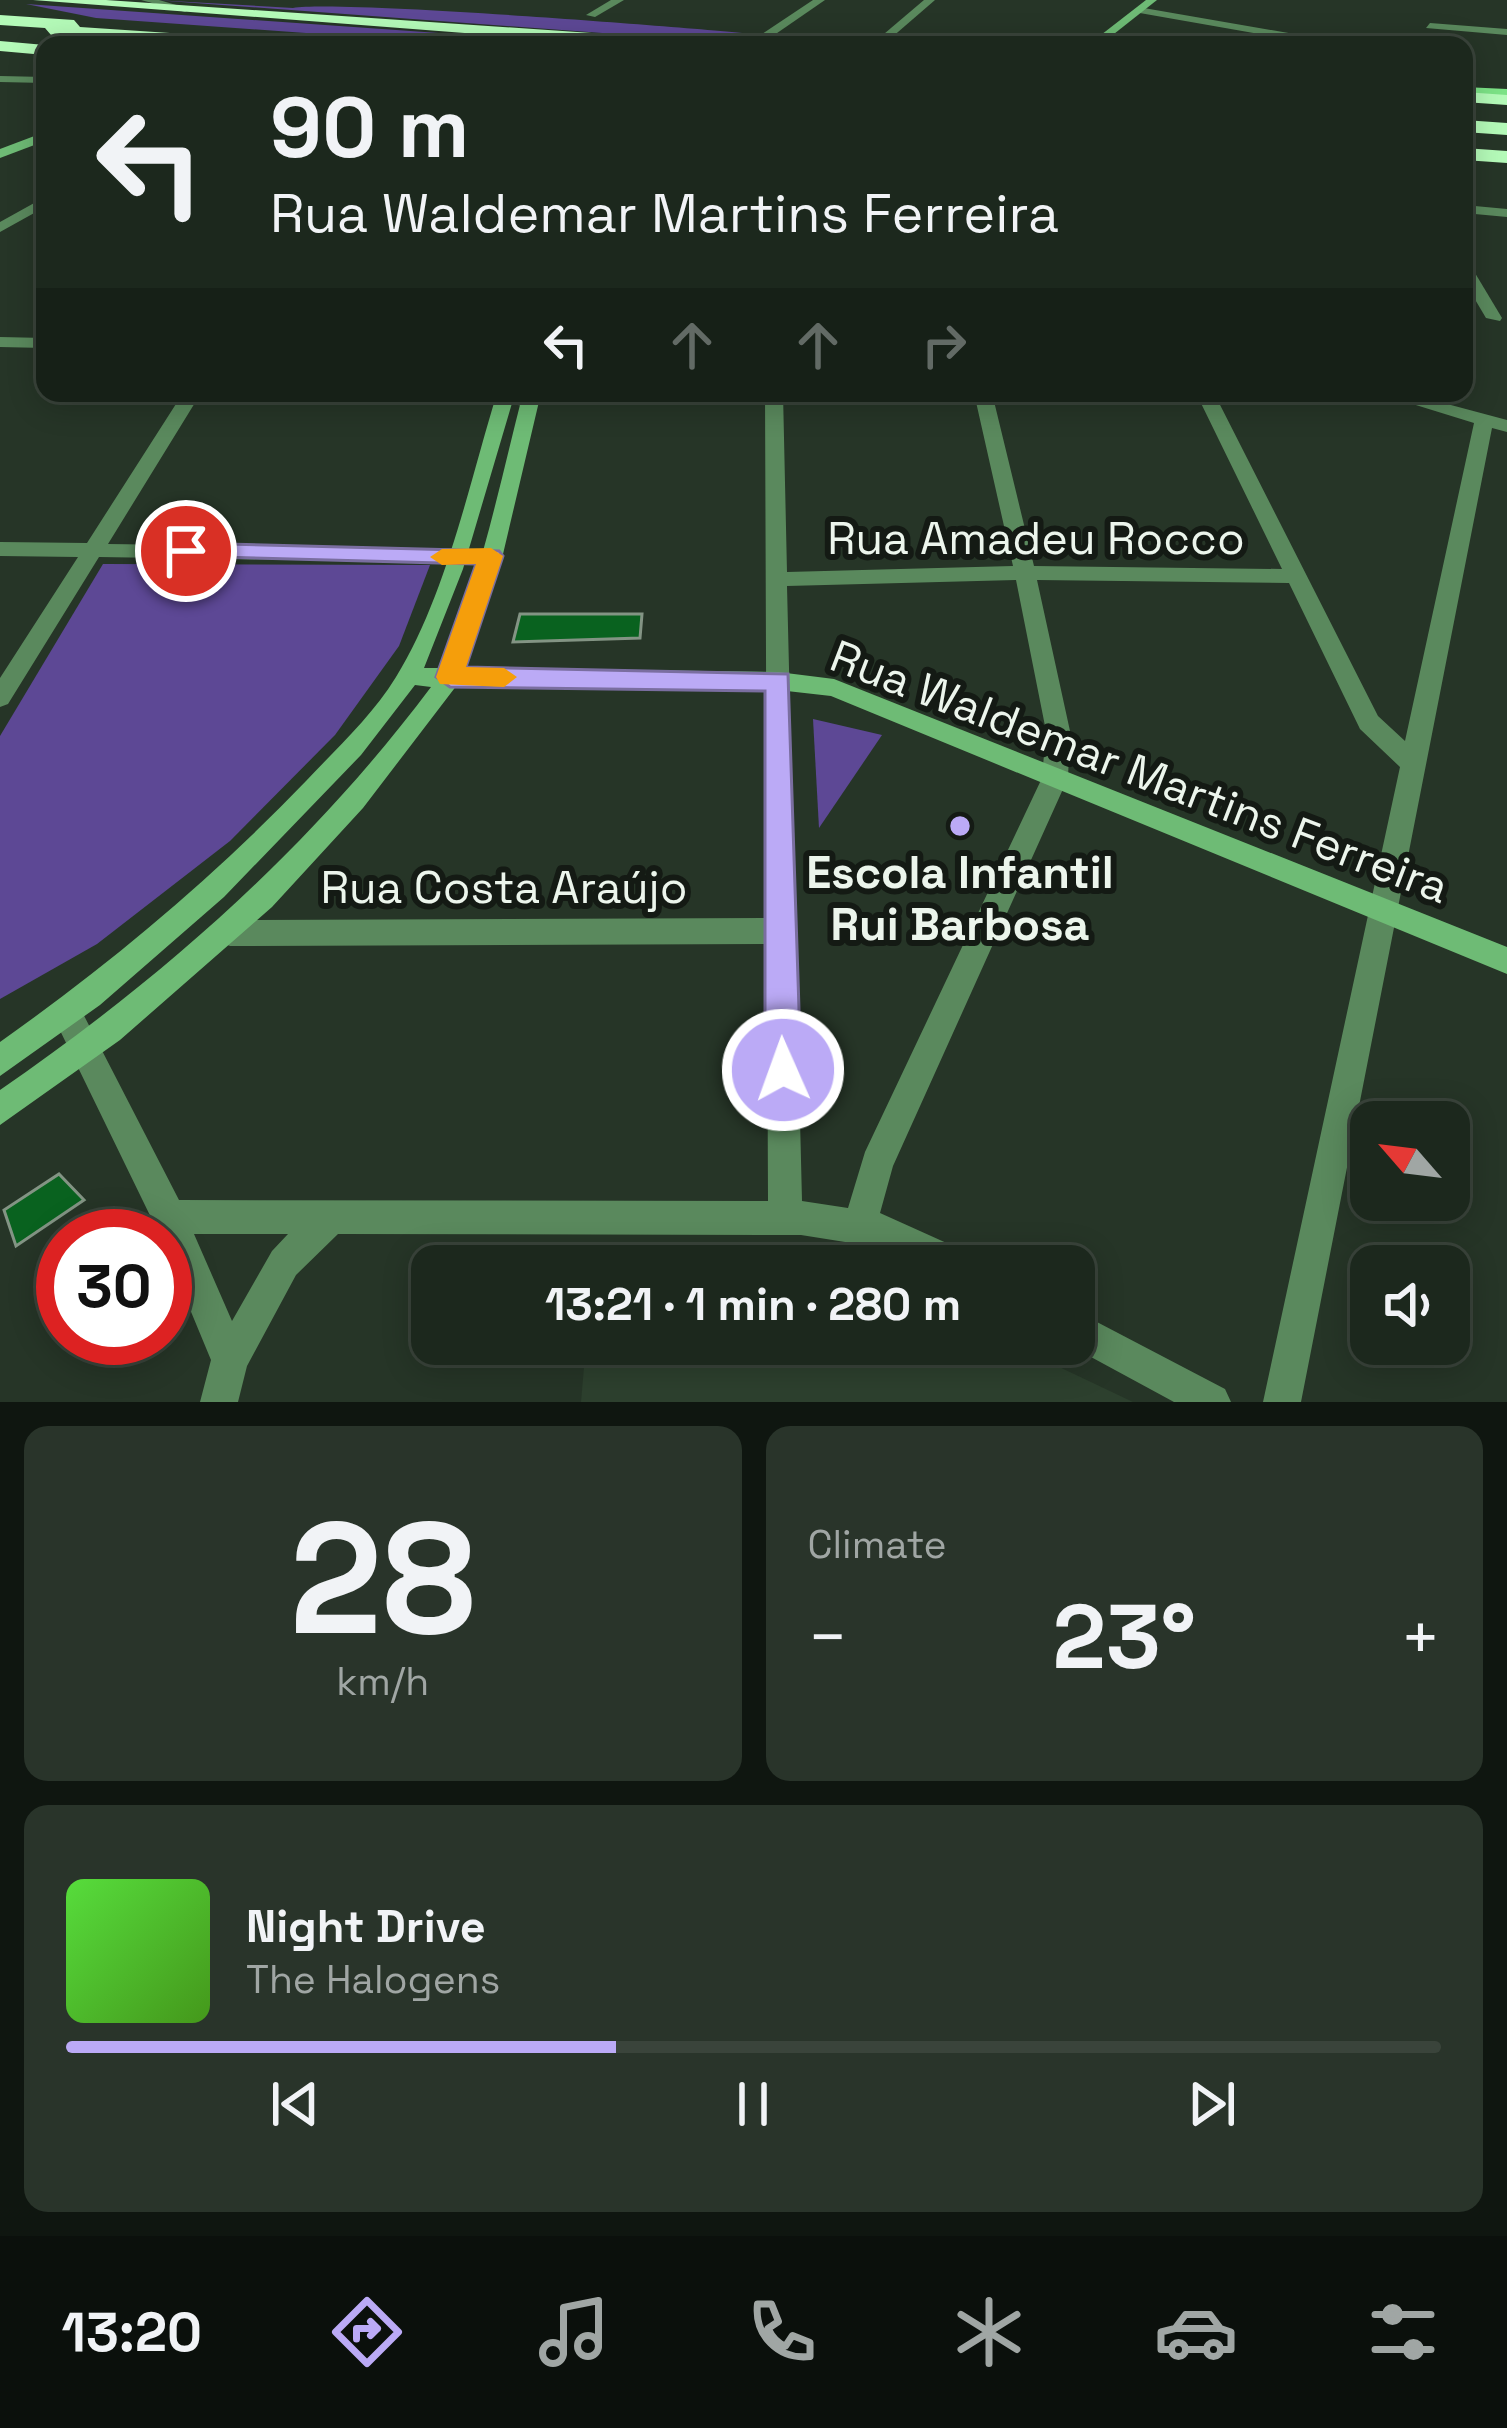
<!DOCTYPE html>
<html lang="en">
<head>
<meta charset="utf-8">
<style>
  :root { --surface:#1c281d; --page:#29342a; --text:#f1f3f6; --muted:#a0a6a4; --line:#3a443b; --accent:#bbaaf6 }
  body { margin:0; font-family:"Space Grotesk",sans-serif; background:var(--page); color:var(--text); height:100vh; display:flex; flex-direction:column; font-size:45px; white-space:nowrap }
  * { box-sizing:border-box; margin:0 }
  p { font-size:39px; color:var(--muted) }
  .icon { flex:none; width:66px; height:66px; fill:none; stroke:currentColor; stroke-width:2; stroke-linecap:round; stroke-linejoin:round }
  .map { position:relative; height:1402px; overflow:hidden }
  .details { display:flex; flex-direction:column; gap:24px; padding:24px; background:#0f1610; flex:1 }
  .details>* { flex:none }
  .top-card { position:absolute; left:36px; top:36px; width:1437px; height:366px; border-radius:24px; box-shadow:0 6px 30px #0003,0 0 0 3px var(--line); background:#1c281d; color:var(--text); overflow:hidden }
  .needle { width:78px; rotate:298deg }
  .tools { position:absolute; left:1350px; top:1101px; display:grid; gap:24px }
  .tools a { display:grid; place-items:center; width:120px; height:120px; border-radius:24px; background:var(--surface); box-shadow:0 6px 30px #0003,0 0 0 3px var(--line); font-size:60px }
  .speed { position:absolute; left:36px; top:1209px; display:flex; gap:24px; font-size:60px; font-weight:700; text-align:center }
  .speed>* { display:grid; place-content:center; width:156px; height:156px; border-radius:50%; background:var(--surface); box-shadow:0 6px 30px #0003,0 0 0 3px var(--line); line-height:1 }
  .speed .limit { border:18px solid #d22; background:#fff; color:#111 }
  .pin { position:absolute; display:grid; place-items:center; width:102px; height:102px; color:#fff; margin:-51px; border:6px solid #fff; border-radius:50%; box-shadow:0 3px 12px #0007 }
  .me { position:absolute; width:132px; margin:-66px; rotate:358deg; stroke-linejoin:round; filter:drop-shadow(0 0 9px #0008) }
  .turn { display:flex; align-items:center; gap:42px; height:252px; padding:0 36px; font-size:54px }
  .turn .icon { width:156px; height:156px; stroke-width:2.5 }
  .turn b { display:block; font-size:84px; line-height:102px }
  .lanes { display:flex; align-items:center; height:114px; padding:0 36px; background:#0003; justify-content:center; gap:60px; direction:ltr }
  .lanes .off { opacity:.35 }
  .big { font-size:90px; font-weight:600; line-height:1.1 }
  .details .card { flex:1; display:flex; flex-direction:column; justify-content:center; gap:18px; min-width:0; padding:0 42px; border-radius:24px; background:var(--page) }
  .details .dial { align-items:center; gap:0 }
  .dial b { font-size:156px; line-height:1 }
  .song { display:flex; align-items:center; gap:36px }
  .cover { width:144px; height:144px; border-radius:18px; background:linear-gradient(135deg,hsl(110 70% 55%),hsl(100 70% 35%)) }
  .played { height:12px; border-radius:6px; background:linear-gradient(90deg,var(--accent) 40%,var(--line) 40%) }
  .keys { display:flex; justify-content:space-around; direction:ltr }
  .heat { display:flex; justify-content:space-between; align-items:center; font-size:66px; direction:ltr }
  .details .tiles { flex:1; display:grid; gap:24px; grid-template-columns:1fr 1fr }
  .card:last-child { grid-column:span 2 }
  .trip { position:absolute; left:411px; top:1245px; width:684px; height:120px; border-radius:24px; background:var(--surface); box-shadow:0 6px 30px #0003,0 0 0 3px var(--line); font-weight:600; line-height:120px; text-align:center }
  .dock { display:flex; height:192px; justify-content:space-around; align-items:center; background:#0b100c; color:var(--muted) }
  .dock .icon { width:84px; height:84px }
  .dock .on { color:var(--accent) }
  .dock b { font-size:54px; color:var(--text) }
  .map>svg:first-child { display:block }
  .built { fill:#2d402e }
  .green { fill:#5d4895 }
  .building { fill:#09621f; stroke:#839484; stroke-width:3 }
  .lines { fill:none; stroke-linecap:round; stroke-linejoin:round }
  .street { fill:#5a895d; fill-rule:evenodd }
  .secondary { fill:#6ebb75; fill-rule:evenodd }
  .primary { fill:#7ce286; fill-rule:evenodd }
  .highway { fill:#b4fab8; fill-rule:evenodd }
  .route { fill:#bbaaf6; stroke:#7a6ea0; stroke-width:3 }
  .slow { fill:#f59e0b }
  .poi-dot { fill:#bbaaf6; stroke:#141a14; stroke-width:4.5 }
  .labels { text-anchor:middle; stroke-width:12; stroke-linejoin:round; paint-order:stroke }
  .street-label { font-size:45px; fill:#ecf5ec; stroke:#141a14 }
  .poi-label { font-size:45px; font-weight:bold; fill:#ecf5ec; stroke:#141a14 }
</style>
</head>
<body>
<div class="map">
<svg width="1507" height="1402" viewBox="0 0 1507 1402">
  <rect width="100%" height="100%" fill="#263527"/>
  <!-- built -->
  <path class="built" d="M586,1344H1011L1133,1402H581Z"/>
  <!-- green -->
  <g class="green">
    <path d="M154,0L293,8C342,0 679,27 755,34L710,41Z"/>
    <path d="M26,4L609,45H472L96,18Z"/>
    <path d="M103,564L430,565L399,646L335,735L230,841L97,944L0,999V736Z"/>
    <path d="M813,719L882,735L819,828Z"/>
  </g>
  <!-- building -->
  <g class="building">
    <path d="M520,614H642L640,638L513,642Z"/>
    <path d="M59,1174L84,1200L16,1246L4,1210Z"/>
  </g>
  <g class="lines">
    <!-- street -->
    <g class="street">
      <path d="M141,0H159L190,9L185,12Z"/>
      <path d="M611,0H624L595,17L586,15Z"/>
      <path d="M813,0H825L767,40H759V36Z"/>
      <path d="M924,0H935L883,45H871Z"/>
      <path d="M1138,7L1340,42L1345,45H1321L1134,12Z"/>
      <path d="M1430,23L1507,29V35L1426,28Z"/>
      <path d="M0,76L45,77V83L0,82Z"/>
      <path d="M45,197V207L0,232V222Z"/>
      <path d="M1464,205L1507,209V217L1464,213Z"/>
      <path d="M1464,263L1472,268L1502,318L1500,321L1486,318L1464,281Z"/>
      <path d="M0,337L45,338V348L0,347Z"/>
      <path d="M183,393H201L108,544L491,549L502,556L491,563L99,557L8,704L0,707V678L78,557L0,556V542L87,543Z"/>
      <path d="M470,393H509L538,402L529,407L479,398Z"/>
      <path d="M765,393H783L787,572L1013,566L974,393H992L1034,566L1282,569L1196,393H1214L1378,716L1405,741L1474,423L1377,393H1406L1507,420V432L1492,428L1301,1402H1263L1400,767L1360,729L1289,583L1037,580L1070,731L1068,778L893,1166L880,1213L971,1254L977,1266H921L883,1248L801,1235L338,1234L296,1275L247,1366L238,1402H200L211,1360L165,1249V1236H160L52,1014L56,1004L67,1000L78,1004L179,1200L768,1201L767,944L230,946L220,942L216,933L220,924L230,920L767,918ZM1016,580L1046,731L1042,778L865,1152L848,1208L802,1201L787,586ZM194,1234H288L272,1251L232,1321Z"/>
      <path d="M1074,1310L1225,1389L1231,1402H1174L1067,1344H1074Z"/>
    </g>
    <!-- secondary -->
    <g class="secondary">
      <path d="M1146,0H1157L1100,45H1088Z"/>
      <path d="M45,132V141L0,158V149Z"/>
      <path d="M497,393H515L463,569L424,668H442C481,580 499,486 523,393H541L499,571L465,668L778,672L834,679L1507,947V974L831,696L778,690L457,685L363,808L272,907L120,1040L0,1125V1090C164,977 311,847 431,687L415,685L361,755L224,897L100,1005L0,1076V1042C110,964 213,878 306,781C337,748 372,716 396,677C446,596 469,484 497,393Z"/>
    </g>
    <!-- primary -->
    <path class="primary" d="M1464,87L1507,89V97L1464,95Z"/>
    <!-- highway -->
    <g class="highway">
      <path d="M33,0H106L694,40L702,45H623Z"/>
      <path d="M0,15L74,20L80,27L276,40L284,45L51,35L45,28L0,25Z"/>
      <path d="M0,41L45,45V55L0,51Z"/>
      <path d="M1464,92L1507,95V105L1464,102Z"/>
      <path d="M1464,120L1507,123V135L1464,132Z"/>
      <path d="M1464,148L1507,151V163L1464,160Z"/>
    </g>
  </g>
  <!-- route -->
  <path class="route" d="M186,543L499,551L503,556L466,667L788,674L801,1070L796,1083L783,1088L771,1083L765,1070V691L450,687L436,677L476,564L178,556V545Z"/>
  <!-- slow -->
  <path class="slow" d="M491,548L503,556L466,667L504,668L517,677L504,687L440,684L436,677L476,564L442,565L430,557L442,549Z"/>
  <!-- markers -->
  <circle class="poi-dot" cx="960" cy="826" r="12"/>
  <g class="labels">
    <!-- street labels -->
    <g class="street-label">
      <text x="1036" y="554">Rua Amadeu Rocco</text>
      <text transform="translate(1140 771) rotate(21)" y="16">Rua Waldemar Martins Ferreira</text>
      <text x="504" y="903">Rua Costa Araújo</text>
    </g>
    <!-- poi labels -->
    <g class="poi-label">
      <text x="960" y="888">Escola Infantil<tspan x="960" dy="52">Rui Barbosa</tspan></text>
    </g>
  </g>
</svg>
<div class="tools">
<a><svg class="needle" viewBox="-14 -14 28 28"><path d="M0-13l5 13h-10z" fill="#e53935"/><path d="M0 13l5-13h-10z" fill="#a0a6a4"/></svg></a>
<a><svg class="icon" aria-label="sound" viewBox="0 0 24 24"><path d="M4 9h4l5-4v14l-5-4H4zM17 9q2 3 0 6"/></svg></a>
</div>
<div class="speed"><div class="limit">30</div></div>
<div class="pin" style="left:186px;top:551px;background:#d93025"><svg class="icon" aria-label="arrive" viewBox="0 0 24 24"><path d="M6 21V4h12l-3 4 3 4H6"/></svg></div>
<svg class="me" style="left:783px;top:1070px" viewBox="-20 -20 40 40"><circle r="17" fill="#bbaaf6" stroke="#fff" stroke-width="3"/><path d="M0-11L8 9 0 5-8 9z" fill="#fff"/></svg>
<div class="trip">13:21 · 1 min · 280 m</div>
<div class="top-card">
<div class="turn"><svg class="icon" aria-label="left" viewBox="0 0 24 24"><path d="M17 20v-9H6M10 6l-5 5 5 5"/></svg><div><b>90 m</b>Rua Waldemar Martins Ferreira</div></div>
<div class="lanes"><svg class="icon" aria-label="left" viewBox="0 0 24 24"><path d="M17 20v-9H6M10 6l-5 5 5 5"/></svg><svg class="icon off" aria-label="ahead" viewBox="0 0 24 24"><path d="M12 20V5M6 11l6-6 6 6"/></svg><svg class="icon off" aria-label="ahead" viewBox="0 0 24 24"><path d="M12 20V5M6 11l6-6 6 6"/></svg><svg class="icon off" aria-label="right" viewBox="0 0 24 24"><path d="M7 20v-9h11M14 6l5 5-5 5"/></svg></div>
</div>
</div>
<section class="details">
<div class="tiles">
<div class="card dial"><b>28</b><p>km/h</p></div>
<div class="card"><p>Climate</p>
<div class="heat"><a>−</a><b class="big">23°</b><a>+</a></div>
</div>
<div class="card">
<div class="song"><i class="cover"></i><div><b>Night Drive</b><p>The Halogens</p></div></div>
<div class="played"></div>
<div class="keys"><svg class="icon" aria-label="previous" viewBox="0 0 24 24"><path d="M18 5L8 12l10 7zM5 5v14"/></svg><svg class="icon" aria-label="pause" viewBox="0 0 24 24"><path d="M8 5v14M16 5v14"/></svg><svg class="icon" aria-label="next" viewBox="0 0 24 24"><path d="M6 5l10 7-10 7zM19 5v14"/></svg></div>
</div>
</div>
</section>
<nav class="dock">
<b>13:20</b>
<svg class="icon on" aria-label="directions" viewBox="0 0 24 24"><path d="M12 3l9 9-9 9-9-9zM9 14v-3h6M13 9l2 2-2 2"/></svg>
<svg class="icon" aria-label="music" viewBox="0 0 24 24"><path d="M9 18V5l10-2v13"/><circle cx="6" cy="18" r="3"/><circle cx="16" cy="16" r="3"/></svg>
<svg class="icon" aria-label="phone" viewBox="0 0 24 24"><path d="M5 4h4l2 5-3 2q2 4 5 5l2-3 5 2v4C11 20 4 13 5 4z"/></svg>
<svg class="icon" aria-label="climate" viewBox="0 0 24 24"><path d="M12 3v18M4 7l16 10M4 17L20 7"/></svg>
<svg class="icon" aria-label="car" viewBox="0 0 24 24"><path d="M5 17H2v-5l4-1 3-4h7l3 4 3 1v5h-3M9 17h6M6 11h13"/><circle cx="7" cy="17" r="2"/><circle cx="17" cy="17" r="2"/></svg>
<svg class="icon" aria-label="filters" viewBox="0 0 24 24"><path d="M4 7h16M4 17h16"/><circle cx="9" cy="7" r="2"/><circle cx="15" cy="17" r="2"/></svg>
</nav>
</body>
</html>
